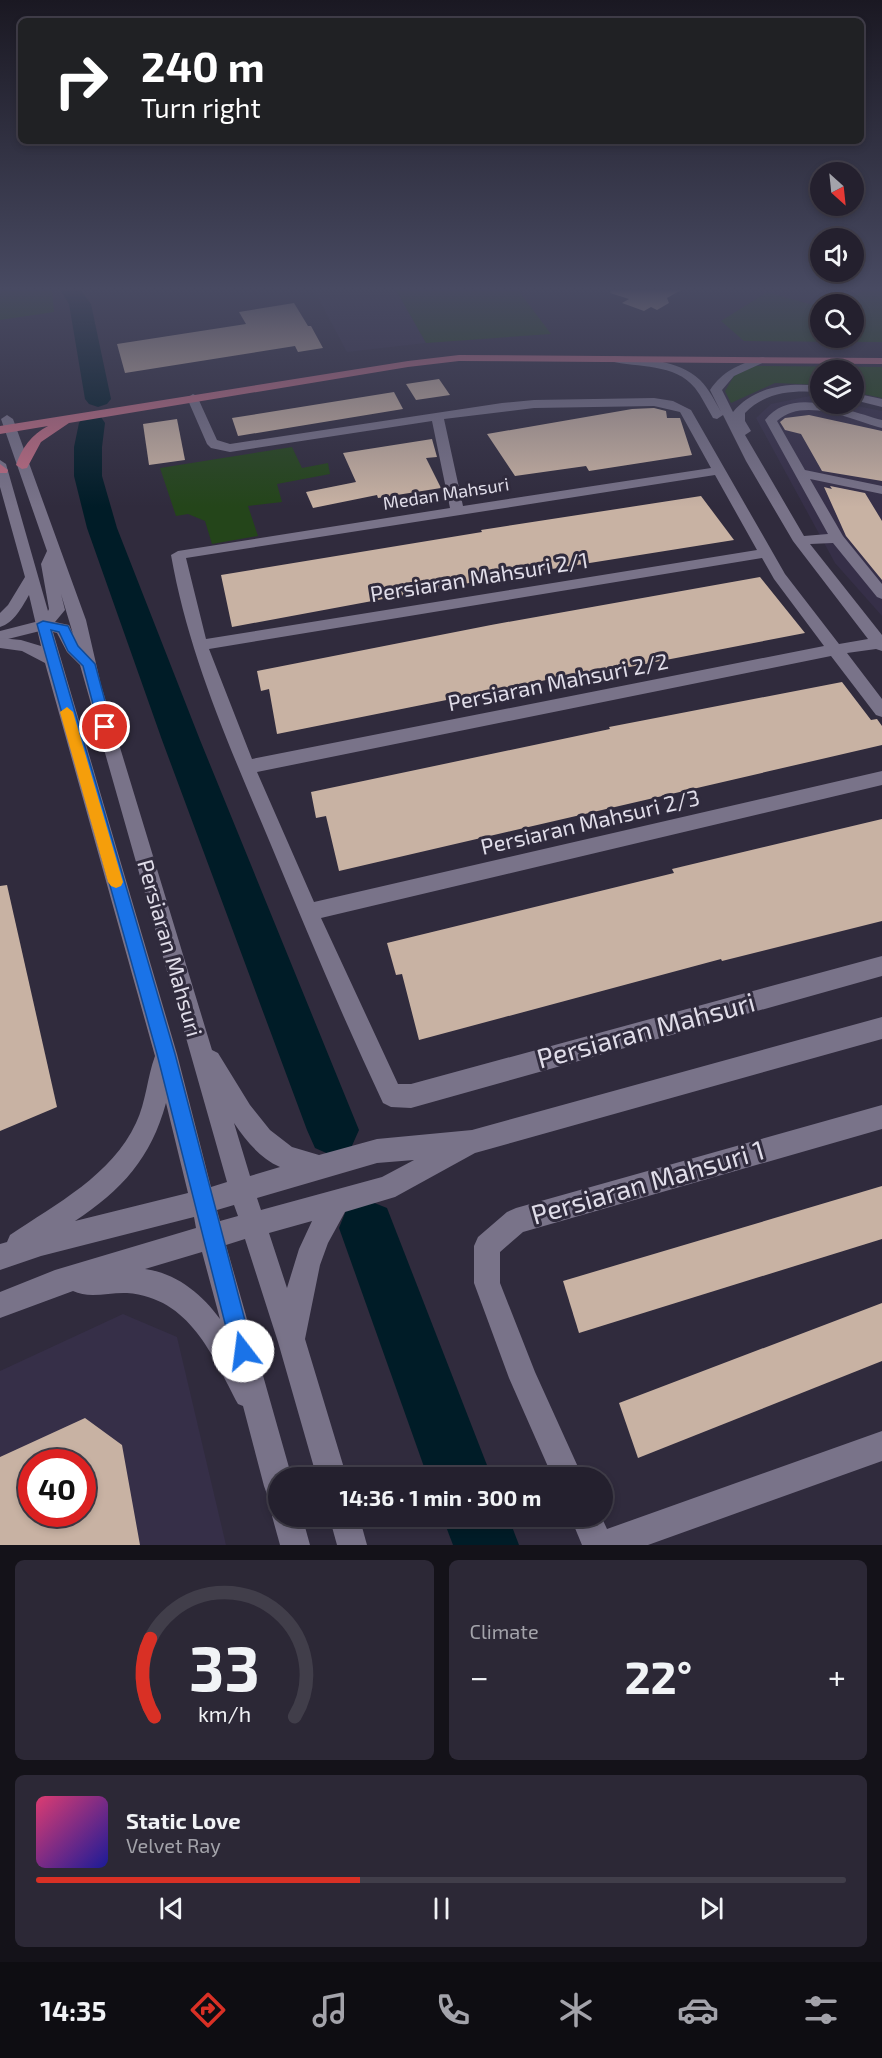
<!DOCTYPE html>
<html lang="en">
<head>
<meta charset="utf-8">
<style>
  :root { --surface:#24202e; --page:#2c2836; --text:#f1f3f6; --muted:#a3a3aa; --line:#413e4a; --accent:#d93025 }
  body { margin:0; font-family:"Exo 2",sans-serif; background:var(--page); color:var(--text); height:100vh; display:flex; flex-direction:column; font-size:22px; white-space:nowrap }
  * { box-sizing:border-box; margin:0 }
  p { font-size:20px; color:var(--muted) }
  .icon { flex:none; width:33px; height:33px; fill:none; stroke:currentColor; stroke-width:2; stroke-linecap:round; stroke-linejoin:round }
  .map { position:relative; height:1545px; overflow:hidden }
  .drawer { display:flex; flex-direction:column; gap:15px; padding:15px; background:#141219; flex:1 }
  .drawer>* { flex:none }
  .hud { position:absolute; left:18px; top:18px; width:846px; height:126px; border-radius:9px; box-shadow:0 3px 9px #0003,0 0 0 2px var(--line); background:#202124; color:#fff; overflow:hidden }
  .needle { width:39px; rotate:153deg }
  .tools { position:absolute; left:810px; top:162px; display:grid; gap:12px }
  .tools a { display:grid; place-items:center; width:54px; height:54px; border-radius:50%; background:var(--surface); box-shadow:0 3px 9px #0003,0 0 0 2px var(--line); font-size:30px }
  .speed { position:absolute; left:18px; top:1449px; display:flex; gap:12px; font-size:30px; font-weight:700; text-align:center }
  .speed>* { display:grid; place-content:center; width:78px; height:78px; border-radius:50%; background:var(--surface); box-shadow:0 3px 9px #0003,0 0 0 2px var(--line); line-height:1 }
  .speed .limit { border:9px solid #d22; background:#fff; color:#111 }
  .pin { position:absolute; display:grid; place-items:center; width:51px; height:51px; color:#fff; margin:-26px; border:3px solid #fff; border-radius:50%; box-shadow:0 2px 6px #0007 }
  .me { position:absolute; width:66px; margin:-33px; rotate:345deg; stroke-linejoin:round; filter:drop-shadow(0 0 4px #0008) }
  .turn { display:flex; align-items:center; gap:21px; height:126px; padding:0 24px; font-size:27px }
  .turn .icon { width:78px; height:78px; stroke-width:2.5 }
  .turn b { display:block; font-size:42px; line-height:51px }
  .big { font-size:45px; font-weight:700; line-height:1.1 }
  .drawer .card { flex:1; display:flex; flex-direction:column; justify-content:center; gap:9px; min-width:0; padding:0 21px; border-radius:9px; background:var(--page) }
  .drawer .dial { align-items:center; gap:0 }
  .dial svg { height:156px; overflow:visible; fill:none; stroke:var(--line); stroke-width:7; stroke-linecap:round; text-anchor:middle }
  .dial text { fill:var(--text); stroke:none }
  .song { display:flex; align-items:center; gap:18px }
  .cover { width:72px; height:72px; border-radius:9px; background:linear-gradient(135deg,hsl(340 70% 55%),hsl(240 70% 35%)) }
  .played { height:6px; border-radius:3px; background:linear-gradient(90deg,var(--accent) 40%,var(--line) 40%) }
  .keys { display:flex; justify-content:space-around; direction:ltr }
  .heat { display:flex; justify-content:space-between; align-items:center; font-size:33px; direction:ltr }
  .drawer .tiles { flex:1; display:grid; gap:15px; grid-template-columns:1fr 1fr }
  .card:last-child { grid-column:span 2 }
  .trip { position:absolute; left:268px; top:1467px; width:345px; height:60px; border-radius:30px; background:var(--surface); box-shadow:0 3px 9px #0003,0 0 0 2px var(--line); font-weight:700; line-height:60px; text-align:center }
  .tabs { display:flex; height:96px; justify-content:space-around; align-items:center; background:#0e0d12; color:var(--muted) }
  .tabs .icon { width:42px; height:42px }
  .tabs .current { color:var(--accent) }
  .tabs b { font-size:27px; color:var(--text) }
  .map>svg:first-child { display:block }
  .built { fill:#362f48; fill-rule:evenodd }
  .green { fill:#24451a; fill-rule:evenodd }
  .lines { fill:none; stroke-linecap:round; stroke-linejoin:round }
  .river { fill:#001c27; fill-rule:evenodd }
  .building { fill:#c8b2a3; fill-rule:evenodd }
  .minor { fill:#797389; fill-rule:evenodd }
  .tertiary { fill:#797389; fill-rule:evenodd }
  .primary { fill:#bd6c82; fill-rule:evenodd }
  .route { fill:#1a73e8; stroke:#114b97; stroke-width:1.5 }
  .slow { fill:#f59e0b }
  .labels { text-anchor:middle; stroke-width:6; stroke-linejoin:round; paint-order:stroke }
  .far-street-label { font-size:18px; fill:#e0dde9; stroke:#302b3d }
  .street-label { font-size:22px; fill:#e0dde9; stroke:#302b3d }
  .near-street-label { font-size:27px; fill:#e0dde9; stroke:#302b3d }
</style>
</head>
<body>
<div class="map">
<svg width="882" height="1545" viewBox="0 0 882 1545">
  <rect width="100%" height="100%" fill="#302b3d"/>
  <!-- built -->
  <g class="built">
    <path d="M314,290H396L426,343L347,352Z"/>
    <path d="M810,396L820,398V404H847L882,411V616L835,563L756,418L771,404Z"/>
    <path d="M123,1314L177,1337L226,1545H0V1371ZM32,1462H82V1514H32Z"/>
  </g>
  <!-- green -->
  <g class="green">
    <path d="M0,290H52L54,312L0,320Z"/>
    <path d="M396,290H518L551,334L426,343Z"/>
    <path d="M864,290H882V342L744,341L721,321L767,292L813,305L840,291L855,296ZM820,304H854V338H820Z"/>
    <path d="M754,366L882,367V398L854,392V370H820V385L775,383L731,403L725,391L734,376Z"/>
    <path d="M292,447L302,468L328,463L330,474L277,484L282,502L248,506L258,536L212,544L205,521L188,514L176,516L160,468Z"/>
  </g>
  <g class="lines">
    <!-- river -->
    <g class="river">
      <path d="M60,290H81L91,304L111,399L107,404L98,407L89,404L85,399L69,304Z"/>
      <path d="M92,415L101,417L105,423L102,447V476L117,528L200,740L359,1130L351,1148L333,1156L315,1148L307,1130L162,740L87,528L74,476V447L79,423L83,417Z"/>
      <path d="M367,1200L387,1208L492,1478H428L339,1228L347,1208Z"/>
      <path d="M442,1516H508L519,1545H453Z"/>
    </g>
  </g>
  <!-- building -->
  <g class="building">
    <path d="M611,290H681L667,298L669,303L657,310L651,307L644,311L622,303L629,299L610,293Z"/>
    <path d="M294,303L308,326H311L323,348L298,352L295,346L125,373L117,344L246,324L239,312Z"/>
    <path d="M439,379L450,395L416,400L406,384Z"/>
    <path d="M394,392L403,409L238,436L232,418Z"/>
    <path d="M654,408L666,411L667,418H680L692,455L589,471L586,466L515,476L487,434L632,409Z"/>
    <path d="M809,415L882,431V481L822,471L801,434L785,430L780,422L785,418Z"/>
    <path d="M177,419L185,460L149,465L143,424Z"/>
    <path d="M432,439L437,457L426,458L441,488L378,498L377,495L313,508L306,492L356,482L343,453Z"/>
    <path d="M830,486L865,493L882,521V580L846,536L824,487L832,489Z"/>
    <path d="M701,496L734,540L496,578L232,627L221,575L482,532L481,530Z"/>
    <path d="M760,577L805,633L557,681L556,678L277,734L269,689L261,691L257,671L491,625Z"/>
    <path d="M842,682L871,720L877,719L882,726V745L339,871L326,816L316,818L311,792L610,729L609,727Z"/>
    <path d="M882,819V921L722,961L721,959L419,1040L402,974L396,975L387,943L674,873L672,869Z"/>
    <path d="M7,885L57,1107L0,1131V886Z"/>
    <path d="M882,1186V1239L579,1333L563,1281Z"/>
    <path d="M882,1303V1361L638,1458L619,1403Z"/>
    <path d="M85,1418L122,1445L140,1545H0V1457ZM32,1462H82V1514H32Z"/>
  </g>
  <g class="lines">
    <!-- minor -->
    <g class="minor">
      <path d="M614,356C642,359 678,359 700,380C709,389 715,401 721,412L710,390C723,371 738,365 759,358L763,357L769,360L734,376L722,390L733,412C754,386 789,382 820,386V392C792,390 765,392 745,413V421L751,431L745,435L804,536L828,534L765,420C792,385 847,411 882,420V428C852,420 804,396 777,421L805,470L882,486V494L810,479L843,536L882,584V599L877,597L833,543L810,544L882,635V651L876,649L847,653L882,699V717L876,715L831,656L257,772L314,902L882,771V785L321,918L398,1084H411L882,956V976L411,1108L391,1107L383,1103C343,1018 307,932 271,845C231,750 189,657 171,555L178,551L450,508L432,421L230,452L211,448L207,444L187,398L193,394L197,396L217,440L230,444L502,403L534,400L654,398L673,401L691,410L785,574L839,644L868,639L793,541L746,461L723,415L717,419L713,418C707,408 702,397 695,388C675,363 638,368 610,361V357ZM654,406L680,412L711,468L463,506L444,419L534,408ZM715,475L757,550L206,639L186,558ZM762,558L774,579L824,646L252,759L209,649Z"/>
      <path d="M854,393L882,399V407L854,400Z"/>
      <path d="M43,620L48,621L51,625L48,629L0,641V631Z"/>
      <path d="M882,1105V1129L523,1232L500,1252V1283L535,1372L583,1478H553L509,1378L474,1283V1246L478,1237L507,1212L516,1208Z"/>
      <path d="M882,1431V1461L648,1545H582L570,1516H601L607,1529Z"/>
    </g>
    <!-- tertiary -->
    <g class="tertiary">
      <path d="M7,415L13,419L86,620L101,685L212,1050L218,1053L250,1105L270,1130L292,1147L319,1155L377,1139L472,1130L882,1017V1039L475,1153L395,1197L345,1212L328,1243L320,1265L305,1339L347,1478H317L278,1342L245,1239L226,1245L292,1478H279V1501L268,1497L264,1486L243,1406L238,1404C212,1355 190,1298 127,1293C110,1292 89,1299 73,1291L0,1318V1292L55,1270L196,1228L194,1217L41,1256L0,1270V1244L7,1242L10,1235C56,1204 112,1175 136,1123C146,1102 147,1078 155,1056L45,663L22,651L0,648V638L21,640L41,646L29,595C22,607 14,623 0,627V613L8,605L25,577L0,487V460L6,464L48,611L49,609L41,564L47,551L1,419ZM61,594L73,634L69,625L55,622L65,610ZM53,632L57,633L67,652L80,665L227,1182L211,1187L177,1054ZM166,1103L188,1193L75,1221C122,1190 151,1158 166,1103ZM234,1123C246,1141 260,1158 280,1167L250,1176ZM414,1160L382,1177L261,1210L257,1198L377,1163ZM234,1205L238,1216L220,1221L217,1210ZM312,1221L299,1249L287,1288L269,1233ZM202,1252L220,1319C202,1294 176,1273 145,1269Z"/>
      <path d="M279,1504V1516H302L310,1545H280L272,1516Z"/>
      <path d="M329,1516H359L367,1545H337Z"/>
    </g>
    <!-- primary -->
    <g class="primary">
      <path d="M459,355L882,358V364L459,361L408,367L69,423L41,442L27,468L22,469L16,465C22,448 31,435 48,426L0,434V426L408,361Z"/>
      <path d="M0,464L8,470L7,473H0Z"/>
    </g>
  </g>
  <!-- sky -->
  <linearGradient id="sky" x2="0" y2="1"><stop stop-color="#1a1822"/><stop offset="0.57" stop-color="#484a62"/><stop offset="1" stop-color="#484a62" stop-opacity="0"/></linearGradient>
  <rect width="882" height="507" fill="url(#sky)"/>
  <!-- route -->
  <path class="route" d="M43,621L68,626L78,646L95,664L112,727L105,732L99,727L83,666L68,651L59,632L51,630L175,1054L253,1351L250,1358L243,1361L235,1358L232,1351L157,1054L37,624Z"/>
  <!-- slow -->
  <path class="slow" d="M67,707L73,712L123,882L121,886L116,888L111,886L108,882L60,712Z"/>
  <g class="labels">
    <!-- far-street labels -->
    <g class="far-street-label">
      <text transform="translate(446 494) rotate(-9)" y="6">Medan Mahsuri</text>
    </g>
    <!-- street labels -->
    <g class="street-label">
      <text transform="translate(479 577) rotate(-9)" y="8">Persiaran Mahsuri 2/1</text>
      <text transform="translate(558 682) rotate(-11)" y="8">Persiaran Mahsuri 2/2</text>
      <text transform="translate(590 822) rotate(-13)" y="8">Persiaran Mahsuri 2/3</text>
      <text transform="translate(170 948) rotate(74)" y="8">Persiaran Mahsuri</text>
    </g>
    <!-- near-street labels -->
    <g class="near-street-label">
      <text transform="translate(646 1031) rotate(-15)" y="9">Persiaran Mahsuri</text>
      <text transform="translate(648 1183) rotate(-16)" y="9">Persiaran Mahsuri 1</text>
    </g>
  </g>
</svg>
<div class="tools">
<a><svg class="needle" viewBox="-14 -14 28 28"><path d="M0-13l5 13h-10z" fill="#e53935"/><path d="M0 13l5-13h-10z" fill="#a3a3aa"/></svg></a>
<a><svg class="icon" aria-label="sound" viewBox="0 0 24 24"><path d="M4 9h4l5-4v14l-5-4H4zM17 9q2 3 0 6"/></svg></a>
<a><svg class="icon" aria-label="search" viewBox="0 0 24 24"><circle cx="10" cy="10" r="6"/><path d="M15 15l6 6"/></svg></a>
<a><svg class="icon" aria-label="layers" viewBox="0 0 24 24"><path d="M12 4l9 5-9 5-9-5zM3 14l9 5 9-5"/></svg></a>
</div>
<div class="speed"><div class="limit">40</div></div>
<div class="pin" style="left:105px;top:727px;background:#d93025"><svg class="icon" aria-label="arrive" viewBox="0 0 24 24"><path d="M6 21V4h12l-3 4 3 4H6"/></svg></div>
<svg class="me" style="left:243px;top:1351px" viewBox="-20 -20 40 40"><circle r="19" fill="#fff"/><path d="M0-13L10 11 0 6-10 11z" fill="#1a73e8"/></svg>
<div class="trip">14:36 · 1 min · 300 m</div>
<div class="hud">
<div class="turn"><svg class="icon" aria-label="right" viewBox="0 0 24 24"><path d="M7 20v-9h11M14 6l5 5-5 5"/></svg><div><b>240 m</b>Turn right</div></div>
</div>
</div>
<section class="drawer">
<div class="tiles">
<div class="card dial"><svg viewBox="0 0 100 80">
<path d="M14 69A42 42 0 1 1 86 69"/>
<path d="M14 69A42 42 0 0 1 12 29" stroke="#d93025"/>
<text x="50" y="56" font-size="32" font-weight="700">33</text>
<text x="50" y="72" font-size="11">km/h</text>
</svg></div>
<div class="card"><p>Climate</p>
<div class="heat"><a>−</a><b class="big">22°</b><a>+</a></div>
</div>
<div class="card">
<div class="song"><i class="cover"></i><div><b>Static Love</b><p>Velvet Ray</p></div></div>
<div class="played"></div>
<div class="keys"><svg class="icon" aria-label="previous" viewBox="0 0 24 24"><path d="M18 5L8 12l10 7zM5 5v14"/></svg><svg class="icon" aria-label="pause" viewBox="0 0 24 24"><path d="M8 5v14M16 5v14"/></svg><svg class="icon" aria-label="next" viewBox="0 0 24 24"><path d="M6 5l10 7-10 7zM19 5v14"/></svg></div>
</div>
</div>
</section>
<nav class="tabs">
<b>14:35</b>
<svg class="icon current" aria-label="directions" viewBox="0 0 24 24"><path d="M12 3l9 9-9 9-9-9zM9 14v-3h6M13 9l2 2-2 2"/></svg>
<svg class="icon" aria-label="music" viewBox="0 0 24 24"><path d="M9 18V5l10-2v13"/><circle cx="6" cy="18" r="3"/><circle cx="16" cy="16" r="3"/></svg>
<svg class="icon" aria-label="phone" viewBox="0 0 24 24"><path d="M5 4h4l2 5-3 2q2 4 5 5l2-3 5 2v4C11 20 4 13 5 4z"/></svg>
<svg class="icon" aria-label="climate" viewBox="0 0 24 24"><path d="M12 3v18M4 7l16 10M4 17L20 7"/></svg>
<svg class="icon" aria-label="car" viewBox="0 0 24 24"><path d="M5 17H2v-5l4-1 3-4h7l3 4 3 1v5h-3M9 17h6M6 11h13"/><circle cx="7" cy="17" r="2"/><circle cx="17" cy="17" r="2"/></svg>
<svg class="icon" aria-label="filters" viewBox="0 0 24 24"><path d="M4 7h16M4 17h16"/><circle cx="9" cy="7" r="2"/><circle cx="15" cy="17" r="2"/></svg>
</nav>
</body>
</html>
